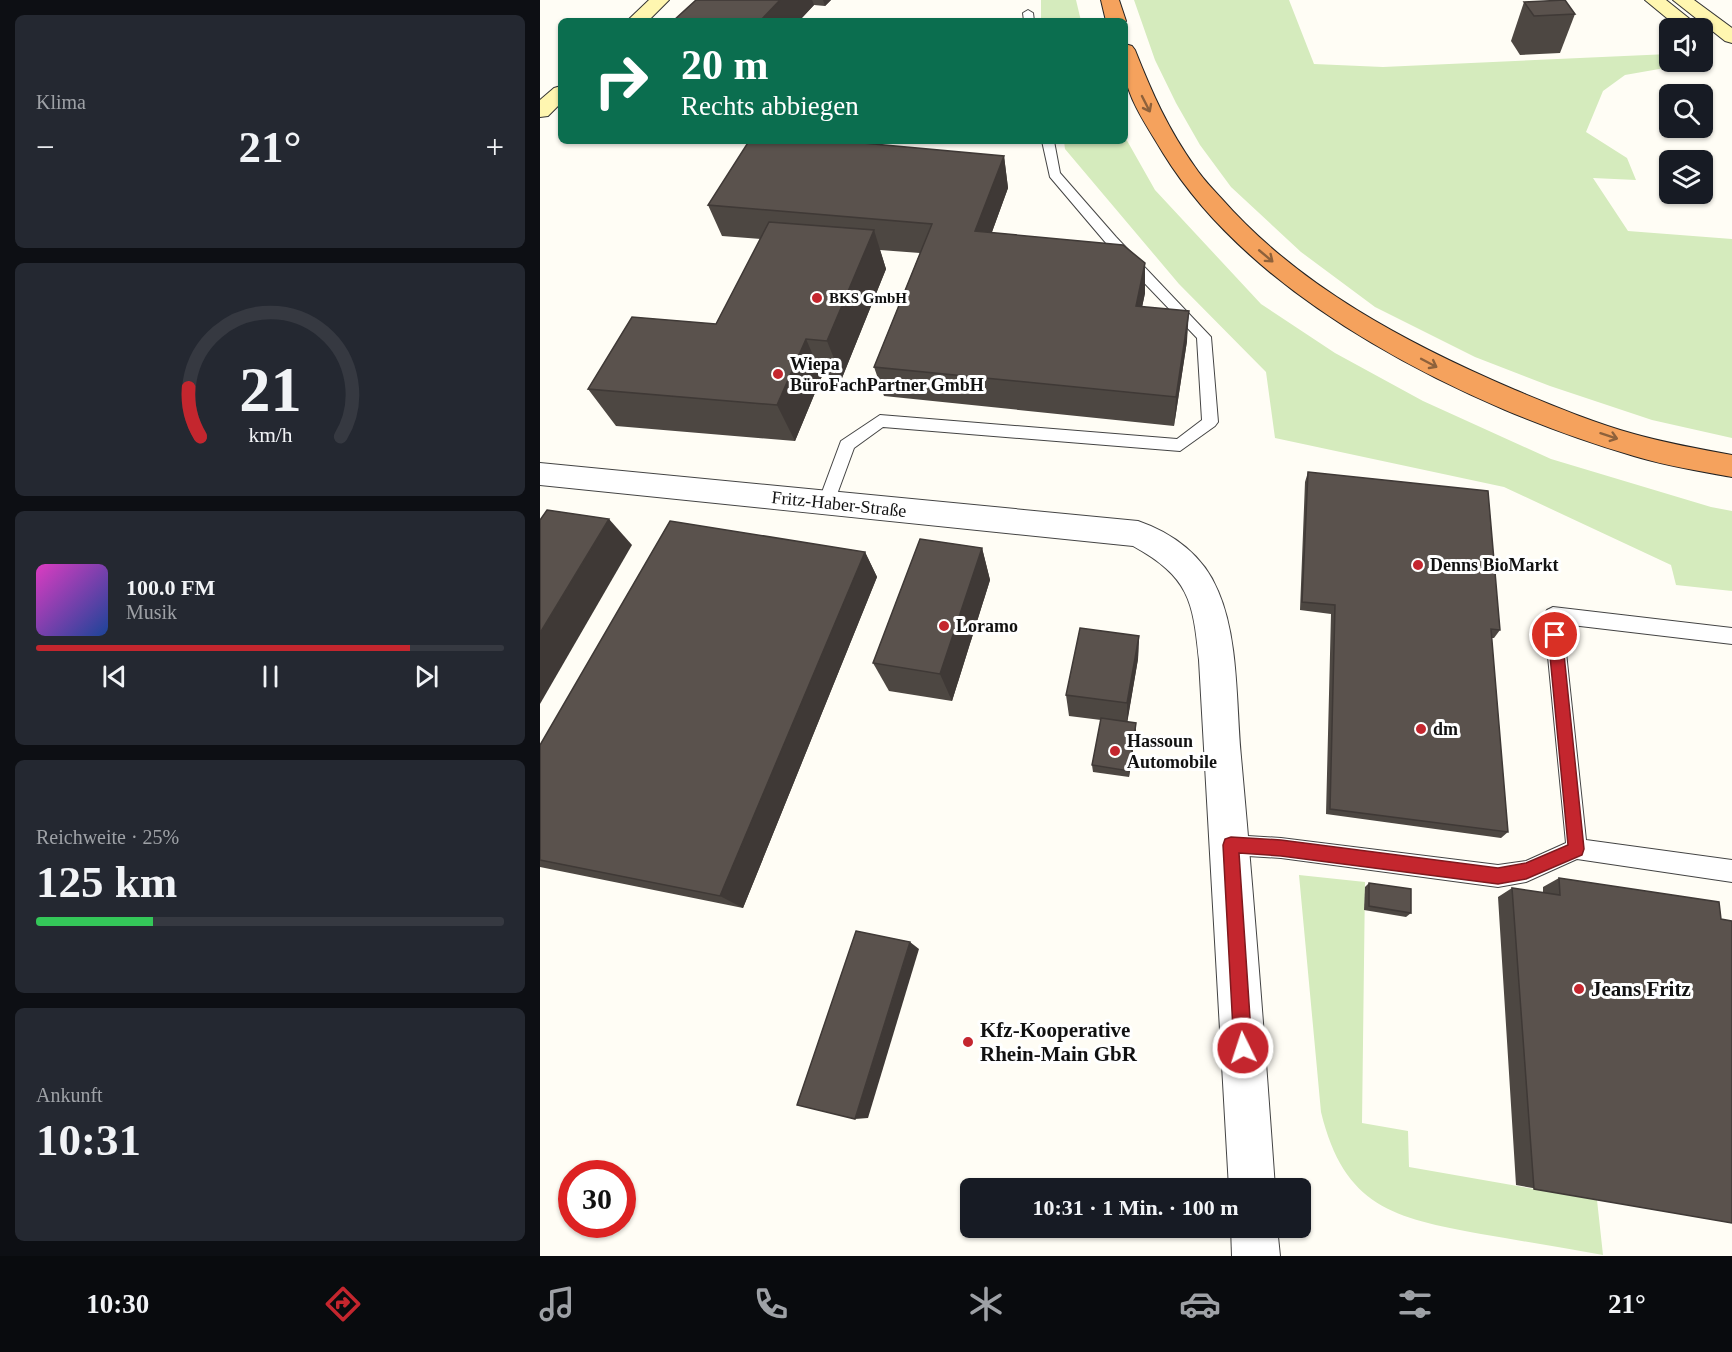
<!DOCTYPE html>
<html lang="de">
<head>
<meta charset="utf-8">
<style>
  :root { --surface:#171b24; --page:#242831; --text:#f1f3f6; --muted:#9ea1a6; --line:#363941; --accent:#c4262e }
  body { margin:0; font-family:Georgia,serif; background:var(--page); color:var(--text); height:100vh; display:flex; flex-direction:column; font-size:22px; white-space:nowrap }
  * { box-sizing:border-box; margin:0 }
  p { font-size:20px; color:var(--muted) }
  .icon { flex:none; width:33px; height:33px; fill:none; stroke:currentColor; stroke-width:2; stroke-linecap:round; stroke-linejoin:round }
  .map { position:relative; flex:1; overflow:hidden }
  .drawer { display:flex; flex-direction:column; gap:15px; padding:15px; background:#0d0f14; width:540px }
  .drawer>* { flex:none }
  .hud { position:absolute; left:18px; top:18px; width:570px; height:126px; border-radius:9px; box-shadow:0 2px 4px #0004; background:#0b6e4f; color:#fff; overflow:hidden }
  .buttons { position:absolute; left:1119px; top:18px; display:grid; gap:12px }
  .buttons a { display:grid; place-items:center; width:54px; height:54px; border-radius:9px; background:var(--surface); box-shadow:0 2px 4px #0004; font-size:30px }
  .speed { position:absolute; left:18px; top:1160px; display:flex; gap:12px; font-size:30px; font-weight:700; text-align:center }
  .speed>* { display:grid; place-content:center; width:78px; height:78px; border-radius:50%; background:var(--surface); box-shadow:0 2px 4px #0004; line-height:1 }
  .speed .limit { border:9px solid #d22; background:#fff; color:#111 }
  .pin { position:absolute; display:grid; place-items:center; width:51px; height:51px; color:#fff; margin:-26px; border:3px solid #fff; border-radius:50%; box-shadow:0 2px 6px #0007 }
  .me { position:absolute; width:66px; margin:-33px; rotate:356deg; stroke-linejoin:round; filter:drop-shadow(0 0 4px #0008) }
  .turn { display:flex; align-items:center; gap:21px; height:126px; padding:0 24px; font-size:27px }
  .turn .icon { width:78px; height:78px; stroke-width:2.5 }
  .turn b { display:block; font-size:42px; line-height:51px }
  .big { font-size:45px; font-weight:700; line-height:1.1 }
  .drawer .card { flex:1; display:flex; flex-direction:column; justify-content:center; gap:9px; min-width:0; padding:0 21px; border-radius:9px; background:var(--page) }
  .drawer .dial { align-items:center; gap:0 }
  .dial svg { height:156px; overflow:visible; fill:none; stroke:var(--line); stroke-width:7; stroke-linecap:round; text-anchor:middle }
  .dial text { fill:var(--text); stroke:none }
  .song { display:flex; align-items:center; gap:18px }
  .cover { width:72px; height:72px; border-radius:9px; background:linear-gradient(135deg,hsl(310 70% 55%),hsl(220 70% 35%)) }
  .played { height:6px; border-radius:3px; background:linear-gradient(90deg,var(--accent) 80%,var(--line) 80%) }
  .keys { display:flex; justify-content:space-around; direction:ltr }
  .heat { display:flex; justify-content:space-between; align-items:center; font-size:33px; direction:ltr }
  .charge { height:9px; border-radius:4px; background:linear-gradient(90deg,#34c759 25%,var(--line) 0) }
  .trip { position:absolute; left:420px; top:1178px; width:351px; height:60px; border-radius:9px; background:var(--surface); box-shadow:0 2px 4px #0004; font-weight:700; line-height:60px; text-align:center }
  .menu { display:flex; height:96px; justify-content:space-around; align-items:center; background:#090b0e; color:var(--muted) }
  .menu .icon { width:42px; height:42px }
  .menu .active { color:var(--accent) }
  .menu b { font-size:27px; color:var(--text) }
  main { display:flex; flex:1; min-height:0 }
  .map>svg:first-child { display:block }
  .green { fill:#d5ebbd }
  .lines { fill:none; stroke-linecap:round; stroke-linejoin:round }
  .lane-casing { stroke:#444; stroke-width:2 }
  .street-casing { stroke:#444; stroke-width:2 }
  .secondary-casing { stroke:#333; stroke-width:2 }
  .highway-casing { stroke:#222; stroke-width:2 }
  .lane { fill:#fff; fill-rule:evenodd }
  .street { fill:#fff; fill-rule:evenodd }
  .secondary { fill:#fff6b0; fill-rule:evenodd }
  .highway { fill:#f5a25d; fill-rule:evenodd }
  .wall { fill:#4d4742 }
  .shaded-wall { fill:#3f3936 }
  .building { fill:#5a524d; stroke:#3f3936; stroke-width:1.5 }
  .oneway { stroke:#8e613b }
  .route { fill:#c4262e; stroke:#7f191e; stroke-width:1.5 }
  .poi-dot { fill:#c4262e; stroke:#fff; stroke-width:2 }
  .labels { text-anchor:middle; stroke-width:6; stroke-linejoin:round; paint-order:stroke }
  .far-poi-label { font-size:15px; font-weight:bold; fill:#111; stroke:#fff; text-anchor:start }
  .poi-label { font-size:18px; font-weight:bold; fill:#111; stroke:#fff; text-anchor:start }
  .street-label { font-size:18px; fill:#111; stroke:#fff }
  .near-poi-label { font-size:21px; font-weight:bold; fill:#111; stroke:#fff; text-anchor:start }
</style>
</head>
<body>
<main>
<section class="drawer">
<div class="card"><p>Klima</p>
<div class="heat"><a>−</a><b class="big">21°</b><a>+</a></div>
</div>
<div class="card dial"><svg viewBox="0 0 100 80">
<path d="M14 69A42 42 0 1 1 86 69"/>
<path d="M14 69A42 42 0 0 1 8 44" stroke="#c4262e"/>
<text x="50" y="56" font-size="32" font-weight="700">21</text>
<text x="50" y="72" font-size="11">km/h</text>
</svg></div>
<div class="card">
<div class="song"><i class="cover"></i><div><b>100.0 FM</b><p>Musik</p></div></div>
<div class="played"></div>
<div class="keys"><svg class="icon" aria-label="previous" viewBox="0 0 24 24"><path d="M18 5L8 12l10 7zM5 5v14"/></svg><svg class="icon" aria-label="pause" viewBox="0 0 24 24"><path d="M8 5v14M16 5v14"/></svg><svg class="icon" aria-label="next" viewBox="0 0 24 24"><path d="M6 5l10 7-10 7zM19 5v14"/></svg></div>
</div>
<div class="card"><p>Reichweite · 25%</p><b class="big">125 km</b><div class="charge"></div></div>
<div class="card"><p>Ankunft</p><b class="big">10:31</b></div>
</section>
<div class="map">
<svg width="1192" height="1256" viewBox="0 0 1192 1256">
  <rect width="100%" height="100%" fill="#fffdf5"/>
  <!-- green -->
  <g class="green">
    <path d="M501,0H536L541,21H501Z"/>
    <path d="M594,0H749L774,64L843,67L1129,54L1130,62H1159L1085,75L1063,91L1046,132L1087,158L1096,180L1053,178L1088,231L1192,239V438L1112,420L1010,386L935,357L835,307L761,252L691,187L660,145L636,103L615,60Z"/>
    <path d="M585,137L615,190L721,304L795,353L883,401L1011,459L1171,507L1192,511V591L1136,585L1131,565L964,487L735,438L726,372L639,284L525,149L524,141H585Z"/>
    <path d="M759,875L825,882L822,1123L868,1131L869,1167L1057,1200L1063,1255C1023,1248 982,1241 941,1234C854,1218 804,1207 781,1112Z"/>
  </g>
  <g class="lines">
    <defs>
      <g id="lane">
        <path d="M488,10L493,13L494,21H484L483,13Z"/>
        <path d="M502,141H514L520,173L576,237L671,337L678,422L675,426L640,451L343,427L314,448L292,508L286,510L280,508L278,503L301,441L340,415L637,439L662,420L657,338L566,243L510,177Z"/>
        <path d="M1013,607L1192,628V644L1023,624L1046,840L1192,860V882L1037,859L986,882L958,887L741,858L691,855L684,852L681,845L684,838L691,835L741,838L958,865L986,861L1026,843L1004,615L1007,610Z"/>
      </g>
      <g id="street">
        <path d="M0,463L598,521C633,533 664,556 678,591C699,639 696,705 701,757C714,900 725,1044 735,1188H689L659,660C653,600 649,577 593,546L0,485Z"/>
        <path d="M691,1227H737L740,1256H692Z"/>
      </g>
      <g id="secondary">
        <path d="M109,0H129L108,21H87Z"/>
        <path d="M1105,0H1126L1161,28H1139Z"/>
        <path d="M1133,0H1154L1192,28V43L1185,41Z"/>
        <path d="M21,86V103L8,116L0,117V100L14,88Z"/>
      </g>
      <g id="highway">
        <path d="M561,0H579L586,21L585,22L566,21Z"/>
        <path d="M585,44L592,46L595,50C612,93 628,129 655,167C662,178 672,188 681,198C759,287 868,344 975,390C1014,406 1054,423 1094,434C1126,443 1159,449 1192,455V477C1159,471 1127,466 1094,456C930,408 715,303 623,153C609,129 590,103 585,76C583,66 585,54 585,44Z"/>
      </g>
    </defs>
    <!-- lane casing -->
    <use href="#lane" class="lane-casing"/>
    <!-- street casing -->
    <use href="#street" class="street-casing"/>
    <!-- secondary casing -->
    <use href="#secondary" class="secondary-casing"/>
    <!-- highway casing -->
    <use href="#highway" class="highway-casing"/>
    <!-- lane -->
    <use href="#lane" class="lane"/>
    <!-- street -->
    <use href="#street" class="street"/>
    <!-- secondary -->
    <use href="#secondary" class="secondary"/>
    <!-- highway -->
    <use href="#highway" class="highway"/>
  </g>
  <!-- wall -->
  <g class="wall">
    <path d="M156,0H291L285,6L274,5L259,21H133Z"/>
    <path d="M984,2L1035,14L1020,53L980,55L971,41Z"/>
    <path d="M464,156L468,188L452,232L605,293L602,307L647,341L634,426L344,396L334,367L380,253L340,250L346,269L302,378L282,376L255,441L76,426L48,389L176,324L221,239L182,236L168,205Z"/>
    <path d="M768,472L960,630L954,638H951L968,832L961,838L786,814L791,614L760,610L765,482Z"/>
    <path d="M442,548L450,580L412,701L349,691L333,663Z"/>
    <path d="M325,552L337,577L203,908L0,867V745Z"/>
    <path d="M599,636L598,659L587,722L596,730L589,777L553,772L552,765L561,720L529,716L526,695Z"/>
    <path d="M1019,878L1192,1223L976,1185L958,897L972,888L1003,893V887Z"/>
    <path d="M829,883L871,913L866,917L824,910L825,887Z"/>
  </g>
  <!-- shaded-wall -->
  <g class="shaded-wall">
    <path d="M240,0H272L274,5L259,21H220Z"/>
    <path d="M283,0H291L285,6Z"/>
    <path d="M464,156L468,188L441,262L435,231Z"/>
    <path d="M334,230L346,269L302,378L287,341Z"/>
    <path d="M605,263V293L596,336V306Z"/>
    <path d="M649,311L647,341L634,426L636,397Z"/>
    <path d="M266,339L282,376L255,441L237,405Z"/>
    <path d="M69,519L92,545L0,704V633Z"/>
    <path d="M442,548L450,580L412,701L400,674Z"/>
    <path d="M325,552L337,577L203,908L180,896Z"/>
    <path d="M599,636L598,659L587,724V703Z"/>
    <path d="M596,723V730L589,777V771Z"/>
    <path d="M370,942L379,949L328,1118L315,1119Z"/>
  </g>
  <!-- building -->
  <g class="building">
    <path d="M156,0H240L220,21H133Z"/>
    <path d="M1025,0L1035,14L994,16L984,2Z"/>
    <path d="M285,19L309,21H284Z"/>
    <path d="M209,141H301L464,156L435,231L583,245L605,263L596,306L649,311L636,397L334,367L392,224L168,205Z"/>
    <path d="M229,222L334,230L287,341L266,339L237,405L48,389L92,317L176,324Z"/>
    <path d="M768,472L948,491L960,630L951,629L968,832L790,809L795,605L762,602Z"/>
    <path d="M7,510L69,519L0,633V520Z"/>
    <path d="M130,521L325,552L180,896L0,860V745Z"/>
    <path d="M380,539L442,548L400,674L333,663Z"/>
    <path d="M540,628L599,636L587,703L526,695Z"/>
    <path d="M561,718L596,723L589,771L552,765Z"/>
    <path d="M1019,878L1179,902L1181,919L1192,921V1223L994,1189L972,888L1020,895Z"/>
    <path d="M829,883L871,889V913L829,906Z"/>
    <path d="M316,931L370,942L315,1119L257,1105Z"/>
  </g>
  <!-- one-way arrows -->
  <defs><path id="oneway-shaft" d="M-6 0H5M1.5-3L5.5 0L1.5 3" fill="none" stroke-width="1.6" stroke-linecap="round" stroke-linejoin="round" transform="scale(1.5)"/></defs>
  <g class="oneway">
    <use href="#oneway-shaft" transform="translate(606 104) rotate(63)"/>
    <use href="#oneway-shaft" transform="translate(726 256) rotate(40)"/>
    <use href="#oneway-shaft" transform="translate(889 363) rotate(28)"/>
    <use href="#oneway-shaft" transform="translate(1069 436) rotate(18)"/>
  </g>
  <!-- route -->
  <path class="route" d="M1015,629L1020,631L1022,635L1044,849L1042,855L986,879L958,884L741,856L699,853L712,1048L709,1055L703,1057L697,1055L694,1048L683,845L685,839L691,837L741,840L958,868L986,863L1028,845L1008,635L1010,631Z"/>
  <!-- markers -->
  <g class="poi-dot">
    <circle cx="277" cy="298" r="6"/>
    <circle cx="238" cy="374" r="6"/>
    <circle cx="878" cy="565" r="6"/>
    <circle cx="404" cy="626" r="6"/>
    <circle cx="881" cy="729" r="6"/>
    <circle cx="575" cy="751" r="6"/>
    <circle cx="1039" cy="989" r="6"/>
    <circle cx="428" cy="1042" r="6"/>
  </g>
  <g class="labels">
    <!-- far-poi labels -->
    <g class="far-poi-label">
      <text x="289" y="303">BKS GmbH</text>
    </g>
    <!-- poi labels -->
    <g class="poi-label">
      <text x="250" y="370">Wiepa<tspan x="250" dy="21">BüroFachPartner GmbH</tspan></text>
      <text x="890" y="571">Denns BioMarkt</text>
      <text x="416" y="632">Loramo</text>
      <text x="893" y="735">dm</text>
      <text x="587" y="747">Hassoun<tspan x="587" dy="21">Automobile</tspan></text>
    </g>
    <!-- street labels -->
    <g class="street-label">
      <text transform="translate(299 504) rotate(6)" y="6">Fritz-Haber-Straße</text>
    </g>
    <!-- near-poi labels -->
    <g class="near-poi-label">
      <text x="1051" y="996">Jeans Fritz</text>
      <text x="440" y="1037">Kfz-Kooperative<tspan x="440" dy="24">Rhein-Main GbR</tspan></text>
    </g>
  </g>
</svg>
<div class="buttons">
<a><svg class="icon" aria-label="sound" viewBox="0 0 24 24"><path d="M4 9h4l5-4v14l-5-4H4zM17 9q2 3 0 6"/></svg></a>
<a><svg class="icon" aria-label="search" viewBox="0 0 24 24"><circle cx="10" cy="10" r="6"/><path d="M15 15l6 6"/></svg></a>
<a><svg class="icon" aria-label="layers" viewBox="0 0 24 24"><path d="M12 4l9 5-9 5-9-5zM3 14l9 5 9-5"/></svg></a>
</div>
<div class="speed"><div class="limit">30</div></div>
<div class="pin" style="left:1015px;top:635px;background:#d93025"><svg class="icon" aria-label="arrive" viewBox="0 0 24 24"><path d="M6 21V4h12l-3 4 3 4H6"/></svg></div>
<svg class="me" style="left:703px;top:1048px" viewBox="-20 -20 40 40"><circle r="17" fill="#c4262e" stroke="#fff" stroke-width="3"/><path d="M0-11L8 9 0 5-8 9z" fill="#fff"/></svg>
<div class="trip">10:31 · 1 Min. · 100 m</div>
<div class="hud">
<div class="turn"><svg class="icon" aria-label="right" viewBox="0 0 24 24"><path d="M7 20v-9h11M14 6l5 5-5 5"/></svg><div><b>20 m</b>Rechts abbiegen</div></div>
</div>
</div>
</main>
<nav class="menu">
<b>10:30</b>
<svg class="icon active" aria-label="directions" viewBox="0 0 24 24"><path d="M12 3l9 9-9 9-9-9zM9 14v-3h6M13 9l2 2-2 2"/></svg>
<svg class="icon" aria-label="music" viewBox="0 0 24 24"><path d="M9 18V5l10-2v13"/><circle cx="6" cy="18" r="3"/><circle cx="16" cy="16" r="3"/></svg>
<svg class="icon" aria-label="phone" viewBox="0 0 24 24"><path d="M5 4h4l2 5-3 2q2 4 5 5l2-3 5 2v4C11 20 4 13 5 4z"/></svg>
<svg class="icon" aria-label="climate" viewBox="0 0 24 24"><path d="M12 3v18M4 7l16 10M4 17L20 7"/></svg>
<svg class="icon" aria-label="car" viewBox="0 0 24 24"><path d="M5 17H2v-5l4-1 3-4h7l3 4 3 1v5h-3M9 17h6M6 11h13"/><circle cx="7" cy="17" r="2"/><circle cx="17" cy="17" r="2"/></svg>
<svg class="icon" aria-label="filters" viewBox="0 0 24 24"><path d="M4 7h16M4 17h16"/><circle cx="9" cy="7" r="2"/><circle cx="15" cy="17" r="2"/></svg>
<b>21°</b>
</nav>
</body>
</html>
